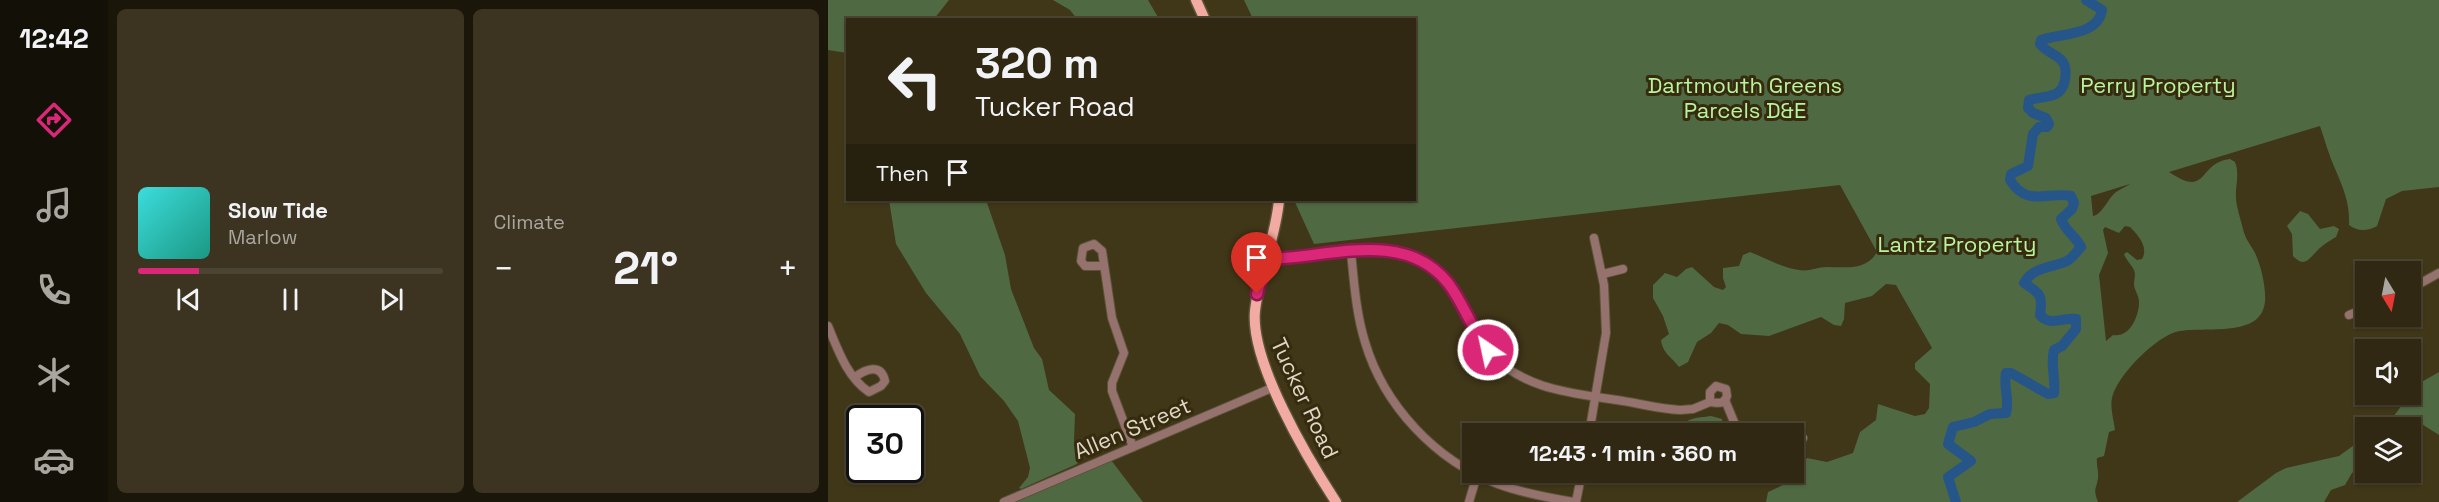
<!DOCTYPE html>
<html lang="en">
<head>
<meta charset="utf-8">
<style>
  :root { --surface:#302812; --page:#3c3420; --text:#f1f3f6; --muted:#a8a69f; --line:#4b4432; --accent:#db2777 }
  body { margin:0; font-family:"Space Grotesk",sans-serif; background:var(--page); color:var(--text); height:100vh; display:flex; flex-direction:column; font-size:22px; white-space:nowrap }
  * { box-sizing:border-box; margin:0 }
  p { font-size:20px; color:var(--muted) }
  .icon { flex:none; width:33px; height:33px; fill:none; stroke:currentColor; stroke-width:2; stroke-linecap:round; stroke-linejoin:round }
  .map { position:relative; flex:1; overflow:hidden }
  .side { display:flex; flex-direction:column; gap:9px; padding:9px; background:#1a160a; width:720px }
  .side>* { flex:none }
  .top-card { position:absolute; left:18px; top:18px; width:570px; height:183px; border-radius:0px; box-shadow:0 2px 4px #0004,0 0 0 2px var(--line); background:#302812; color:var(--text); overflow:hidden }
  .needle { width:39px; rotate:170deg }
  .tools { position:absolute; left:1527px; top:261px; display:grid; gap:12px }
  .tools a { display:grid; place-items:center; width:66px; height:66px; border-radius:0px; background:var(--surface); box-shadow:0 2px 4px #0004,0 0 0 2px var(--line); font-size:30px }
  .speed { position:absolute; left:18px; top:405px; display:flex; gap:12px; font-size:30px; font-weight:700; text-align:center }
  .speed>* { display:grid; place-content:center; width:78px; height:78px; border-radius:50%; background:var(--surface); box-shadow:0 2px 4px #0004,0 0 0 2px var(--line); line-height:1 }
  .speed .limit { border:3px solid #111; border-radius:9px; background:#fff; color:#111 }
  .pin { position:absolute; display:grid; place-items:center; width:51px; height:51px; color:#fff; margin:-62px -26px; border-radius:50% 50% 50% 0; rotate:-45deg; box-shadow:0 0 6px #0007 }
  .pin .icon { rotate:45deg }
  .me { position:absolute; width:66px; margin:-33px; rotate:326deg; stroke-linejoin:round; filter:drop-shadow(0 0 4px #0008) }
  .turn { display:flex; align-items:center; gap:21px; height:126px; padding:0 30px; font-size:27px }
  .turn .icon { width:78px; height:78px; stroke-width:2.5 }
  .turn b { display:block; font-size:42px; line-height:51px }
  .then { display:flex; align-items:center; height:57px; padding:0 30px; background:#0003; gap:12px; font-size:22px }
  .big { font-size:45px; font-weight:600; line-height:1.1 }
  .side .tile { flex:1; display:flex; flex-direction:column; justify-content:center; gap:9px; min-width:0; padding:0 21px; border-radius:9px; background:var(--page) }
  .song { display:flex; align-items:center; gap:18px }
  .cover { width:72px; height:72px; border-radius:9px; background:linear-gradient(135deg,hsl(180 70% 55%),hsl(170 70% 35%)) }
  .played { height:6px; border-radius:3px; background:linear-gradient(90deg,var(--accent) 20%,var(--line) 20%) }
  .keys { display:flex; justify-content:space-around; direction:ltr }
  .heat { display:flex; justify-content:space-between; align-items:center; font-size:33px; direction:ltr }
  .side .tiles { flex:1; display:grid; gap:9px; grid-template-columns:repeat(2,1fr) }
  .trip { position:absolute; left:634px; top:423px; width:342px; height:60px; border-radius:0px; background:var(--surface); box-shadow:0 2px 4px #0004,0 0 0 2px var(--line); font-weight:600; line-height:60px; text-align:center }
  main { display:flex; flex:1; min-height:0 }
  .dock { display:flex; flex-direction:column; width:108px; justify-content:space-around; align-items:center; background:#131007; color:var(--muted) }
  .dock .icon { width:42px; height:42px }
  .dock .selected { color:var(--accent) }
  .dock b { font-size:27px; color:var(--text) }
  .map>svg:first-child { display:block }
  .green { fill:#4f6943; fill-rule:evenodd }
  .lines { fill:none; stroke-linecap:round; stroke-linejoin:round }
  .river { stroke:#255589; stroke-width:10 }
  .minor-casing { stroke:#5c5337; stroke-width:10 }
  .major-casing { stroke:#5c5337; stroke-width:13 }
  .minor { stroke:#95726d; stroke-width:8 }
  .major { stroke:#f1aba2; stroke-width:10 }
  .route-casing { stroke:#8e194d; stroke-width:15 }
  .route { stroke:#db2777; stroke-width:10 }
  .labels { text-anchor:middle; stroke-width:6; stroke-linejoin:round; paint-order:stroke }
  .park-label { font-size:22px; fill:#b8f49d; stroke:#362b0e }
  .street-label { font-size:22px; fill:#ddd7c6; stroke:#362b0e }
</style>
</head>
<body>
<main>
<nav class="dock">
<b>12:42</b>
<svg class="icon selected" aria-label="directions" viewBox="0 0 24 24"><path d="M12 3l9 9-9 9-9-9zM9 14v-3h6M13 9l2 2-2 2"/></svg>
<svg class="icon" aria-label="music" viewBox="0 0 24 24"><path d="M9 18V5l10-2v13"/><circle cx="6" cy="18" r="3"/><circle cx="16" cy="16" r="3"/></svg>
<svg class="icon" aria-label="phone" viewBox="0 0 24 24"><path d="M5 4h4l2 5-3 2q2 4 5 5l2-3 5 2v4C11 20 4 13 5 4z"/></svg>
<svg class="icon" aria-label="climate" viewBox="0 0 24 24"><path d="M12 3v18M4 7l16 10M4 17L20 7"/></svg>
<svg class="icon" aria-label="car" viewBox="0 0 24 24"><path d="M5 17H2v-5l4-1 3-4h7l3 4 3 1v5h-3M9 17h6M6 11h13"/><circle cx="7" cy="17" r="2"/><circle cx="17" cy="17" r="2"/></svg>
</nav>
<section class="side">
<div class="tiles">
<div class="tile">
<div class="song"><i class="cover"></i><div><b>Slow Tide</b><p>Marlow</p></div></div>
<div class="played"></div>
<div class="keys"><svg class="icon" aria-label="previous" viewBox="0 0 24 24"><path d="M18 5L8 12l10 7zM5 5v14"/></svg><svg class="icon" aria-label="pause" viewBox="0 0 24 24"><path d="M8 5v14M16 5v14"/></svg><svg class="icon" aria-label="next" viewBox="0 0 24 24"><path d="M6 5l10 7-10 7zM19 5v14"/></svg></div>
</div>
<div class="tile"><p>Climate</p>
<div class="heat"><a>−</a><b class="big">21°</b><a>+</a></div>
</div>
</div>
</section>
<div class="map">
<svg width="1611" height="502" viewBox="0 0 1611 502">
  <rect width="100%" height="100%" fill="#403618"/>
  <!-- green -->
  <g class="green">
    <path d="M0,0H121L106,19L20,20L19,53L0,50Z"/>
    <path d="M225,0H320L331,19H249L242,10Z"/>
    <path d="M416,0H1611V187L1574,191L1558,199L1549,226C1540,231 1530,232 1521,225C1522,204 1516,190 1508,171C1501,156 1497,141 1492,126L1341,172C1381,199 1369,163 1402,159L1407,162C1412,175 1407,186 1408,198C1408,205 1413,221 1415,229C1417,239 1423,245 1427,253C1433,265 1440,294 1436,307C1427,340 1367,324 1345,333C1324,341 1289,376 1284,398C1282,408 1286,421 1287,430L1281,432L1276,456L1269,458C1268,465 1271,472 1270,478C1268,491 1265,488 1270,502H938L940,492C966,480 965,482 979,458L999,462L1025,453L1032,432L1048,420L1050,404L1087,416L1097,414L1101,408L1102,384L1087,369V363L1104,348L1068,285L1058,284L1044,296L1017,303L1016,319L1013,326L1006,325L993,317L941,336L913,334L900,325L891,323L883,333L869,342L860,362L851,367C843,356 835,354 833,340L841,334L835,316L825,298V285L837,273L849,277L858,269L864,267L886,287L895,290L898,287L895,278V268L911,266L915,255L922,252C938,258 954,268 971,270C980,272 990,267 999,267C1018,267 1038,271 1049,252L1012,185L486,244L466,200H586V20L425,19ZM1302,184C1298,187 1292,189 1288,192C1280,198 1275,214 1265,216L1263,196ZM1297,226L1302,227C1310,235 1321,247 1314,259L1309,260L1299,252L1296,254C1298,260 1303,264 1306,270C1308,275 1306,279 1306,284C1306,290 1311,295 1311,302C1311,316 1302,338 1285,335L1278,341L1271,275L1280,253L1275,230L1277,227L1291,233Z"/>
    <path d="M61,200H158L177,255L183,289L206,348L214,359L221,390L247,414L246,441L252,459L249,464L193,489L191,488L200,477L202,468L190,421L176,401L152,376L132,334L98,293L68,244Z"/>
    <path d="M1472,211L1480,214L1492,229L1506,226L1511,229L1508,237C1501,241 1493,246 1488,252C1479,261 1476,267 1465,256L1464,234L1459,226Z"/>
    <path d="M1611,372V435L1592,423H1571L1566,421L1565,417L1574,405V395L1582,394L1583,388Z"/>
    <path d="M883,416L894,419L895,426L892,433H852C855,417 869,418 883,416Z"/>
    <path d="M1529,443L1533,465L1524,473L1517,485L1503,490L1496,502H1409L1448,473L1458,468L1511,456Z"/>
    <path d="M283,460L315,502H187Z"/>
  </g>
  <g class="lines">
    <!-- river -->
    <path class="river" d="M1128,502L1120,477L1143,461L1120,444L1125,427L1146,422L1162,414L1178,413C1182,400 1175,387 1178,373H1183L1220,394L1226,393C1228,378 1222,365 1226,350L1234,346L1248,329V319C1235,317 1222,327 1212,315C1215,294 1212,294 1196,283C1206,266 1224,268 1239,261C1245,258 1249,251 1253,247C1247,235 1237,231 1233,219L1244,209L1246,203L1243,196C1221,191 1199,208 1182,180L1183,174L1200,166L1205,134L1211,127H1219L1221,124L1218,118L1205,113L1200,108L1201,100C1217,95 1234,100 1237,79C1238,74 1238,65 1234,61C1229,54 1219,53 1212,44L1213,40C1233,33 1270,36 1274,10L1258,0"/>
    <defs>
      <g id="minor">
        <path d="M523,252C526,282 528,313 537,342C556,406 608,461 670,484C694,493 721,498 746,502"/>
        <path d="M438,259C480,259 539,241 578,254C629,271 630,316 661,352C694,389 743,393 789,400C810,403 831,409 852,410L865,409L882,402V392L888,386L898,389L899,396C896,405 890,403 882,402"/>
        <path d="M276,266H257L253,261L255,248L266,244L274,251L284,318L296,353L284,383V391L305,447"/>
        <path d="M775,274L795,269"/>
        <path d="M1582,289L1611,273"/>
        <path d="M1521,315L1538,308"/>
        <path d="M0,326C10,350 19,377 41,392L53,386L57,381C53,363 38,369 27,377"/>
        <path d="M897,400L911,434"/>
        <path d="M761,434L778,333L776,285L766,238"/>
        <path d="M966,450L975,438"/>
        <path d="M176,502L446,387"/>
        <path d="M641,502L649,475"/>
        <path d="M748,502L754,472"/>
      </g>
      <g id="major">
        <path d="M368,0L377,20"/>
        <path d="M451,200C448,237 431,273 427,311C422,362 480,459 508,502"/>
      </g>
    </defs>
    <!-- minor casing -->
    <use href="#minor" class="minor-casing"/>
    <!-- major casing -->
    <use href="#major" class="major-casing"/>
    <!-- minor -->
    <use href="#minor" class="minor"/>
    <!-- major -->
    <use href="#major" class="major"/>
  </g>
  <g class="lines">
    <defs>
      <path id="route" d="M429,294L438,259C498,259 575,227 620,283C636,304 644,330 660,350"/>
    </defs>
    <!-- route casing -->
    <use href="#route" class="route-casing"/>
    <!-- route -->
    <use href="#route" class="route"/>
  </g>
  <g class="labels">
    <!-- park labels -->
    <g class="park-label">
      <text x="917" y="93">Dartmouth Greens<tspan x="917" dy="25">Parcels D&amp;E</tspan></text>
      <text x="1330" y="93">Perry Property</text>
      <text x="1129" y="252">Lantz Property</text>
    </g>
    <!-- street labels -->
    <g class="street-label">
      <text transform="translate(477 398) rotate(65)" y="8">Tucker Road</text>
      <text transform="translate(304 428) rotate(-23)" y="8">Allen Street</text>
    </g>
  </g>
</svg>
<div class="tools">
<a><svg class="needle" viewBox="-14 -14 28 28"><path d="M0-13l5 13h-10z" fill="#e53935"/><path d="M0 13l5-13h-10z" fill="#a8a69f"/></svg></a>
<a><svg class="icon" aria-label="sound" viewBox="0 0 24 24"><path d="M4 9h4l5-4v14l-5-4H4zM17 9q2 3 0 6"/></svg></a>
<a><svg class="icon" aria-label="layers" viewBox="0 0 24 24"><path d="M12 4l9 5-9 5-9-5zM3 14l9 5 9-5"/></svg></a>
</div>
<div class="speed"><div class="limit">30</div></div>
<div class="pin" style="left:429px;top:294px;background:#d93025"><svg class="icon" aria-label="arrive" viewBox="0 0 24 24"><path d="M6 21V4h12l-3 4 3 4H6"/></svg></div>
<svg class="me" style="left:660px;top:350px" viewBox="-20 -20 40 40"><circle r="17" fill="#db2777" stroke="#fff" stroke-width="3"/><path d="M0-11L8 9 0 5-8 9z" fill="#fff"/></svg>
<div class="trip">12:43 · 1 min · 360 m</div>
<div class="top-card">
<div class="turn"><svg class="icon" aria-label="left" viewBox="0 0 24 24"><path d="M17 20v-9H6M10 6l-5 5 5 5"/></svg><div><b>320 m</b>Tucker Road</div></div>
<div class="then">Then<svg class="icon" aria-label="arrive" viewBox="0 0 24 24"><path d="M6 21V4h12l-3 4 3 4H6"/></svg></div>
</div>
</div>
</main>
</body>
</html>
